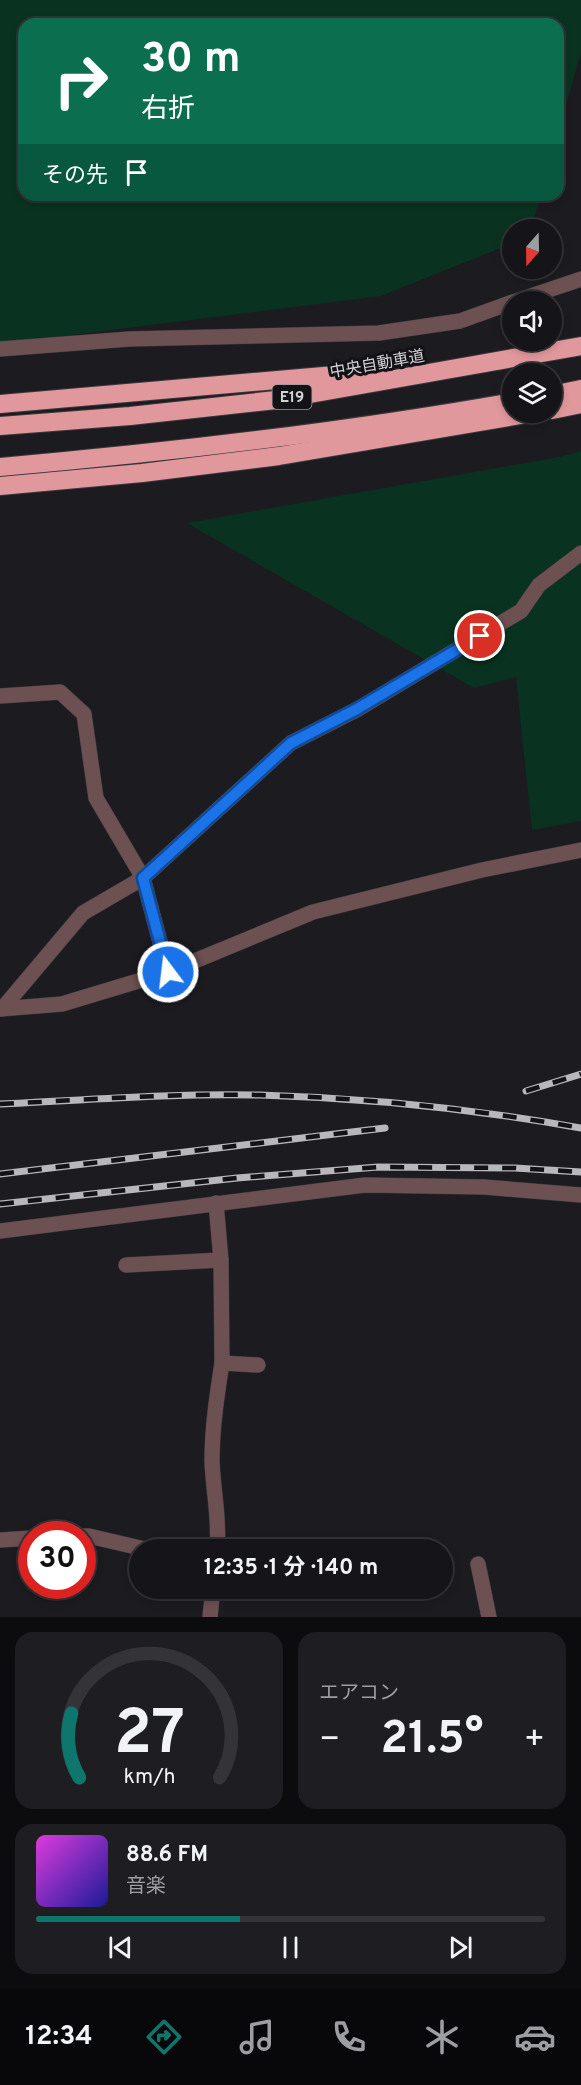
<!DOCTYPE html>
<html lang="ja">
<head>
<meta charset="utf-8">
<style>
  :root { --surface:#151418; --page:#1e1d21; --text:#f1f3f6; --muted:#9d9ea2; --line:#343337; --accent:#0f766e }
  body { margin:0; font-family:Overpass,"Noto Sans JP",sans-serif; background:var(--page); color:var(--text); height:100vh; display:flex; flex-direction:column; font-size:22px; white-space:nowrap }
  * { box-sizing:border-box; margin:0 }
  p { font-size:20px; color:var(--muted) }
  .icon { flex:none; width:33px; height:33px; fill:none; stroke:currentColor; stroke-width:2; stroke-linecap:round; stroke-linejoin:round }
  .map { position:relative; height:1617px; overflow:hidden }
  .sheet { display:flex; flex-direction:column; gap:15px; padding:15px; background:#0c0b0d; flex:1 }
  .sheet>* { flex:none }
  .guide { position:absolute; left:18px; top:18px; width:546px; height:183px; border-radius:18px; box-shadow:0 3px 9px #0003,0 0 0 2px var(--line); background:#0b6e4f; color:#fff; overflow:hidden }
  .needle { width:39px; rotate:200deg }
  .fabs { position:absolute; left:502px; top:219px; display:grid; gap:12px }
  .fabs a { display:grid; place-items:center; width:60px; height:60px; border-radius:50%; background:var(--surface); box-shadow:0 3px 9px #0003,0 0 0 2px var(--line); font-size:30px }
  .speed { position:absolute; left:18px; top:1521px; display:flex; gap:12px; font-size:30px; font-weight:700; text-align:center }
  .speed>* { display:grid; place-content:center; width:78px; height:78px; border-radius:50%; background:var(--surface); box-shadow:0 3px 9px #0003,0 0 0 2px var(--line); line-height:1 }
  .speed .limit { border:9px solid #d22; background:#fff; color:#111 }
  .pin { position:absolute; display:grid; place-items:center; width:51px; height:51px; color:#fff; margin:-26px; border:3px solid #fff; border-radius:50%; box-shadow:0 2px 6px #0007 }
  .me { position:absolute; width:66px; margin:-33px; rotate:345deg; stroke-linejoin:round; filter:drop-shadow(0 0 4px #0008) }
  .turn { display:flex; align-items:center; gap:21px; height:126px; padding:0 24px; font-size:27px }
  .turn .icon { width:78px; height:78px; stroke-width:2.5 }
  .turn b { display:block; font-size:42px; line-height:51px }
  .then { display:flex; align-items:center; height:57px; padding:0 24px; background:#0003; gap:12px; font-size:22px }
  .big { font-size:45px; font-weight:700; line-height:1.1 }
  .sheet .card { flex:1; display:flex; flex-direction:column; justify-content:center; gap:9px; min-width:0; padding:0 21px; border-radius:18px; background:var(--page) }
  .sheet .dial { align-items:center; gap:0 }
  .dial svg { height:156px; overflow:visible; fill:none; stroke:var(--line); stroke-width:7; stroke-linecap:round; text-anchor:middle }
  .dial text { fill:var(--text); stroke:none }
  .song { display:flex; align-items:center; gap:18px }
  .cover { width:72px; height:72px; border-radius:9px; background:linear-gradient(135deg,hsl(300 70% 55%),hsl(240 70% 35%)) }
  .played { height:6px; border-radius:3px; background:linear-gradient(90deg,var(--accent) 40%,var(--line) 40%) }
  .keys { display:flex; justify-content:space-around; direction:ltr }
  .heat { display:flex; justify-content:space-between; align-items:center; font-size:33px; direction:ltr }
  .sheet .tiles { flex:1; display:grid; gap:15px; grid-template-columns:1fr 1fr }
  .card:last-child { grid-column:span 2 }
  .trip { position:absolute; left:129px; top:1539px; width:324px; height:60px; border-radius:30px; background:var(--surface); box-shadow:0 3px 9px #0003,0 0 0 2px var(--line); font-weight:700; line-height:60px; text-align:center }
  .tab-bar { display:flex; height:96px; justify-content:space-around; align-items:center; background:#08080a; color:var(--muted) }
  .tab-bar .icon { width:42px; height:42px }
  .tab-bar .selected { color:var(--accent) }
  .tab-bar b { font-size:27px; color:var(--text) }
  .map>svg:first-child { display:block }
  .green { fill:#093320 }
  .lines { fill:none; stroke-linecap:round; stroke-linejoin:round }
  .minor-casing { stroke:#39383d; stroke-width:16 }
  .highway-casing { stroke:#39383d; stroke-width:20 }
  .minor { stroke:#6d5051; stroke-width:15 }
  .highway { stroke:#e1989d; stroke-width:18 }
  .rail-casing { stroke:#b8b7bb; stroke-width:7 }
  .rail { stroke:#131216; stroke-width:4.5; stroke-dasharray:14; stroke-linecap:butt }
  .route-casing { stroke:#114b97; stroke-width:15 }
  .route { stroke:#1a73e8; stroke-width:10 }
  .labels { text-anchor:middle; stroke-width:6; stroke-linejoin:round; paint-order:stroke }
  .shield { fill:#131216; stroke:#99989c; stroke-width:1.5 }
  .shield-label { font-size:15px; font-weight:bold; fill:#d2d1d5 }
  .street-label { font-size:16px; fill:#d2d1d5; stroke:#131216 }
</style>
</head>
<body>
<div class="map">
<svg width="581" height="1617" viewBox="0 0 581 1617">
  <rect width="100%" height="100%" fill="#1c1b20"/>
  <!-- green -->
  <g class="green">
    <path d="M0,0H581V52L558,134V24H24V195H541L531,229L513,230V243L381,296L0,344Z"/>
    <path d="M581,451V821L532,830L516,677L474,688L187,523L559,457Z"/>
  </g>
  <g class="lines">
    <defs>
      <g id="minor">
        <path d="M513,302L581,279"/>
        <path d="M0,349L129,339L379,333L460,321L513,302"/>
        <path d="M0,696L60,692L84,714L96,798L143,878L168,972"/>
        <path d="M0,1009L62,1004L168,972L313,912L482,870L581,850"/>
        <path d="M2,1009L83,913L143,878L291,743L358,709L521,611L539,585L581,553"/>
        <path d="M216,1203L221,1260L222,1363L258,1365"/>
        <path d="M0,1231L365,1185L484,1187L581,1195"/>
        <path d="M126,1265L221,1260"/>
        <path d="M82,1536H89L149,1550"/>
        <path d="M0,1540L32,1538"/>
        <path d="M217,1550C220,1519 213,1491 212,1461C212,1428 217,1395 222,1363"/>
        <path d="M478,1564L489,1617"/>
        <path d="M210,1617L213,1588"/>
      </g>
      <g id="highway">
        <path d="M552,395L581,389"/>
        <path d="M0,404L381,371"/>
        <path d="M552,410L581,404"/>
        <path d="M0,426L130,416L276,400L581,346"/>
        <path d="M0,467C172,452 343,432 513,402"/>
        <path d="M0,486L142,473L279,456L538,412"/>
      </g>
    </defs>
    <!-- minor casing -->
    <use href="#minor" class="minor-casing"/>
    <!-- highway casing -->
    <use href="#highway" class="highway-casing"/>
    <!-- minor -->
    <use href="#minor" class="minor"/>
    <!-- highway -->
    <use href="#highway" class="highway"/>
    <defs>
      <g id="rail">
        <path d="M526,1091L581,1074"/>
        <path d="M0,1104C86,1100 173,1093 260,1095C368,1098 474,1109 581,1128"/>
        <path d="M0,1174L385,1128"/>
        <path d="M0,1204L237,1178L378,1167L515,1168L581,1172"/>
      </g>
    </defs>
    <!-- rail casing -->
    <use href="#rail" class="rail-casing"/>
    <!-- rail -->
    <use href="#rail" class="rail"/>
  </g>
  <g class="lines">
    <defs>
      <path id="route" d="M168,972L143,878L291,743L357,709L480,636"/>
    </defs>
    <!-- route casing -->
    <use href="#route" class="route-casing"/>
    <!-- route -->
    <use href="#route" class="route"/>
  </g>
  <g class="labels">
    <!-- shield labels -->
    <rect class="shield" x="272.5" y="385" width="39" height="24" rx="4.5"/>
    <g class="shield-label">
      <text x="292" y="402">E19</text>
    </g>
    <!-- street labels -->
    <g class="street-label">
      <text transform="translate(377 363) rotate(-10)" y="6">中央自動車道</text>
    </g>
  </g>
</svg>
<div class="fabs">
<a><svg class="needle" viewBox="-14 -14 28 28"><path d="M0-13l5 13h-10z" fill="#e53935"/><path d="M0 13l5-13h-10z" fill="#9d9ea2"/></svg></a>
<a><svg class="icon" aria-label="sound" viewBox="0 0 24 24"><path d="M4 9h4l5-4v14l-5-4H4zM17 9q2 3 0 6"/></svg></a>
<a><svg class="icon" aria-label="layers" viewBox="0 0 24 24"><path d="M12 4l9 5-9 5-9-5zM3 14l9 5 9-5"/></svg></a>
</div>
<div class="speed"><div class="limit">30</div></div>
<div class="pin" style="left:480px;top:636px;background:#d93025"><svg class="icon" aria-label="arrive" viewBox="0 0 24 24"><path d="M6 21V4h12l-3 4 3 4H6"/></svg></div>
<svg class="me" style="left:168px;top:972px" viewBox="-20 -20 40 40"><circle r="17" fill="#1a73e8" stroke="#fff" stroke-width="3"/><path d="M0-11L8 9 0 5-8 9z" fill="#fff"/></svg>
<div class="trip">12:35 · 1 分 · 140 m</div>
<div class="guide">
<div class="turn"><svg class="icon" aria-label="right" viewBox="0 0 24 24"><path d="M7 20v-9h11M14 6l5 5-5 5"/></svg><div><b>30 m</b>右折</div></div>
<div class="then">その先<svg class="icon" aria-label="arrive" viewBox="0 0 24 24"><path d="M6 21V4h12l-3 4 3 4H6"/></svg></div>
</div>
</div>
<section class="sheet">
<div class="tiles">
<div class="card dial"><svg viewBox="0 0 100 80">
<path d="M14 69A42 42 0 1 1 86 69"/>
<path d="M14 69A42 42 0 0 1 10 36" stroke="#0f766e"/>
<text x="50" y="56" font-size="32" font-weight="700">27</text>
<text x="50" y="72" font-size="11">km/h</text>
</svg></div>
<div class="card"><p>エアコン</p>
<div class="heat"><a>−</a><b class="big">21.5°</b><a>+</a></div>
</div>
<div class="card">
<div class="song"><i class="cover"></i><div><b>88.6 FM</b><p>音楽</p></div></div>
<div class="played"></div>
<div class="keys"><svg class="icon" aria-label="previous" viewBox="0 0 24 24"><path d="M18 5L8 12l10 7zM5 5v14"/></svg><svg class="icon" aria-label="pause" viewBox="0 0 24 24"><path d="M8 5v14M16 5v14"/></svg><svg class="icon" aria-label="next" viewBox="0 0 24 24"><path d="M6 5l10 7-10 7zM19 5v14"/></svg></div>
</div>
</div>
</section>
<nav class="tab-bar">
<b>12:34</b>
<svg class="icon selected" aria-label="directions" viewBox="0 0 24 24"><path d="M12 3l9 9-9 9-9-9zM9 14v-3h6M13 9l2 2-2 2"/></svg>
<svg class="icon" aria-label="music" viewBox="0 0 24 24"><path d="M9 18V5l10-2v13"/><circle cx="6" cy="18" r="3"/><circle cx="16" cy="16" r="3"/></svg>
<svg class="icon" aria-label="phone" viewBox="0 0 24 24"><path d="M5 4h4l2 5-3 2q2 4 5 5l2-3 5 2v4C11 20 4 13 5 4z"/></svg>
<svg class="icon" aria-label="climate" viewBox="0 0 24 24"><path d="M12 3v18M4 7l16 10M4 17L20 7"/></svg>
<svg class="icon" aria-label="car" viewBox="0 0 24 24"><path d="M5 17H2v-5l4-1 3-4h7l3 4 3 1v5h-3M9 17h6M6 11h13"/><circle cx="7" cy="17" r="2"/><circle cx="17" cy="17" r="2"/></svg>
</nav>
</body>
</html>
